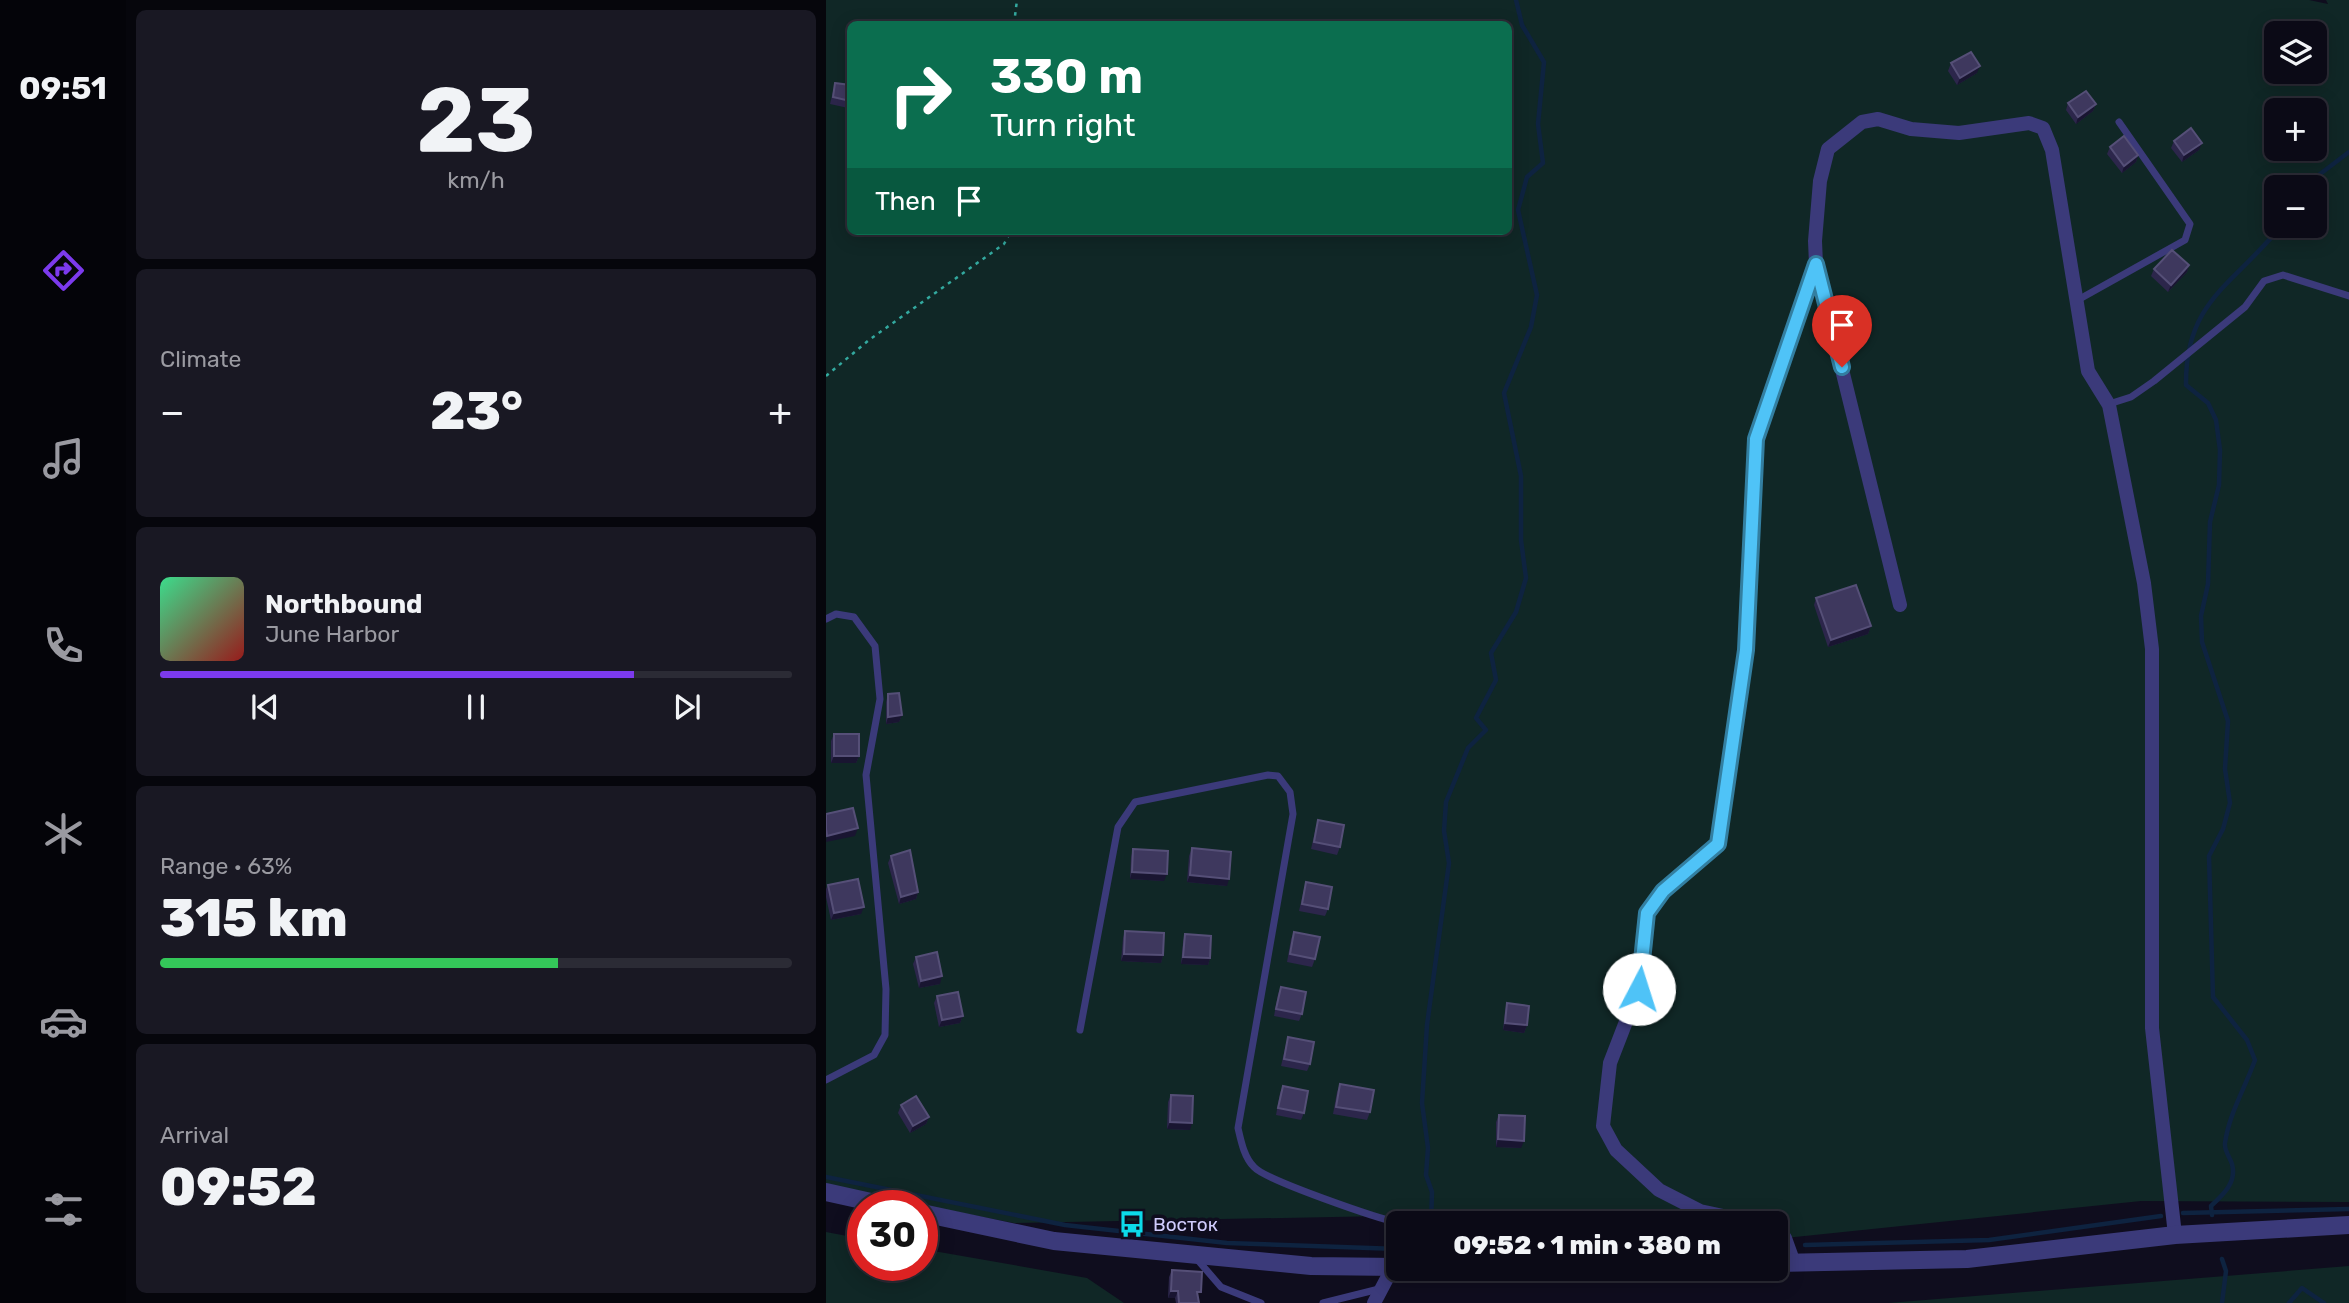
<!DOCTYPE html>
<html lang="en">
<head>
<meta charset="utf-8">
<style>
  :root { --surface:#0b0a16; --page:#191823; --text:#f1f3f6; --muted:#9a9aa1; --line:#2b2b35; --accent:#7c3aed }
  body { margin:0; font-family:Rubik,sans-serif; background:var(--page); color:var(--text); height:100vh; display:flex; flex-direction:column; font-size:26px; white-space:nowrap }
  * { box-sizing:border-box; margin:0 }
  p { font-size:23px; color:var(--muted) }
  .icon { flex:none; width:38px; height:38px; fill:none; stroke:currentColor; stroke-width:2; stroke-linecap:round; stroke-linejoin:round }
  .map { position:relative; flex:1; overflow:hidden }
  .side { display:flex; flex-direction:column; gap:10px; padding:10px; background:#06060c; width:700px }
  .side>* { flex:none }
  .hud { position:absolute; left:21px; top:21px; width:665px; height:214px; border-radius:10px; box-shadow:0 4px 18px #0003,0 0 0 2px var(--line); background:#0b6e4f; color:#fff; overflow:hidden }
  .fabs { position:absolute; left:1438px; top:21px; display:grid; gap:14px }
  .fabs a { display:grid; place-items:center; width:63px; height:63px; border-radius:10px; background:var(--surface); box-shadow:0 4px 18px #0003,0 0 0 2px var(--line); font-size:35px }
  .speed { position:absolute; left:21px; top:1190px; display:flex; gap:14px; font-size:35px; font-weight:700; text-align:center }
  .speed>* { display:grid; place-content:center; width:91px; height:91px; border-radius:50%; background:var(--surface); box-shadow:0 4px 18px #0003,0 0 0 2px var(--line); line-height:1 }
  .speed .limit { border:10px solid #d22; background:#fff; color:#111 }
  .pin { position:absolute; display:grid; place-items:center; width:60px; height:60px; color:#fff; margin:-72px -30px; border-radius:50% 50% 50% 0; rotate:-45deg; box-shadow:0 0 7px #0007 }
  .pin .icon { rotate:45deg }
  .me { position:absolute; width:77px; margin:-38px; rotate:5deg; stroke-linejoin:round; filter:drop-shadow(0 0 5px #0008) }
  .turn { display:flex; align-items:center; gap:24px; height:147px; padding:0 28px; font-size:32px }
  .turn .icon { width:91px; height:91px; stroke-width:2.5 }
  .turn b { display:block; font-size:49px; line-height:60px }
  .then { display:flex; align-items:center; height:66px; padding:0 28px; background:#0003; gap:14px; font-size:26px }
  .big { font-size:52px; font-weight:800; line-height:1.1 }
  .side .widget { flex:1; display:flex; flex-direction:column; justify-content:center; gap:10px; min-width:0; padding:0 24px; border-radius:10px; background:var(--page) }
  .side .dial { align-items:center; gap:0 }
  .dial b { font-size:91px; line-height:1 }
  .song { display:flex; align-items:center; gap:21px }
  .cover { width:84px; height:84px; border-radius:10px; background:linear-gradient(135deg,hsl(150 70% 55%),hsl(0 70% 35%)) }
  .played { height:7px; border-radius:4px; background:linear-gradient(90deg,var(--accent) 75%,var(--line) 75%) }
  .keys { display:flex; justify-content:space-around; direction:ltr }
  .heat { display:flex; justify-content:space-between; align-items:center; font-size:38px; direction:ltr }
  .charge { height:10px; border-radius:5px; background:linear-gradient(90deg,#34c759 63%,var(--line) 0) }
  .trip { position:absolute; left:560px; top:1211px; width:402px; height:70px; border-radius:10px; background:var(--surface); box-shadow:0 4px 18px #0003,0 0 0 2px var(--line); font-weight:800; line-height:70px; text-align:center }
  main { display:flex; flex:1; min-height:0 }
  .tabs { display:flex; flex-direction:column; width:126px; justify-content:space-around; align-items:center; background:#040409; color:var(--muted) }
  .tabs .icon { width:49px; height:49px }
  .tabs .active { color:var(--accent) }
  .tabs b { font-size:32px; color:var(--text) }
  .map>svg:first-child { display:block }
  .green { fill:#102726; fill-rule:evenodd }
  .lines { fill:none; stroke-linecap:round; stroke-linejoin:round }
  .stream { stroke:#0e2340; stroke-width:4.5 }
  .path { stroke:#33a99f; stroke-width:2.5; stroke-dasharray:3.5 5; stroke-linecap:butt }
  .service { stroke:#3b3a7a; stroke-width:7 }
  .minor { stroke:#3b3a7a; stroke-width:14 }
  .tertiary { stroke:#3b3a7a; stroke-width:18 }
  .wall { fill:#2c264b }
  .shaded-wall { fill:#191531 }
  .building { fill:#3e385e; stroke:#554f77; stroke-width:2 }
  .route-casing { stroke:#337fa1; stroke-width:18 }
  .route { stroke:#4fc3f7; stroke-width:12 }
  .labels { text-anchor:middle; stroke-width:7; stroke-linejoin:round; paint-order:stroke }
  .poi-label { font-size:19px; fill:#d0ccfc; stroke:#0f0d1e; text-anchor:start }
</style>
</head>
<body>
<main>
<nav class="tabs">
<b>09:51</b>
<svg class="icon active" aria-label="directions" viewBox="0 0 24 24"><path d="M12 3l9 9-9 9-9-9zM9 14v-3h6M13 9l2 2-2 2"/></svg>
<svg class="icon" aria-label="music" viewBox="0 0 24 24"><path d="M9 18V5l10-2v13"/><circle cx="6" cy="18" r="3"/><circle cx="16" cy="16" r="3"/></svg>
<svg class="icon" aria-label="phone" viewBox="0 0 24 24"><path d="M5 4h4l2 5-3 2q2 4 5 5l2-3 5 2v4C11 20 4 13 5 4z"/></svg>
<svg class="icon" aria-label="climate" viewBox="0 0 24 24"><path d="M12 3v18M4 7l16 10M4 17L20 7"/></svg>
<svg class="icon" aria-label="car" viewBox="0 0 24 24"><path d="M5 17H2v-5l4-1 3-4h7l3 4 3 1v5h-3M9 17h6M6 11h13"/><circle cx="7" cy="17" r="2"/><circle cx="17" cy="17" r="2"/></svg>
<svg class="icon" aria-label="filters" viewBox="0 0 24 24"><path d="M4 7h16M4 17h16"/><circle cx="9" cy="7" r="2"/><circle cx="15" cy="17" r="2"/></svg>
</nav>
<section class="side">
<div class="widget dial"><b>23</b><p>km/h</p></div>
<div class="widget"><p>Climate</p>
<div class="heat"><a>−</a><b class="big">23°</b><a>+</a></div>
</div>
<div class="widget">
<div class="song"><i class="cover"></i><div><b>Northbound</b><p>June Harbor</p></div></div>
<div class="played"></div>
<div class="keys"><svg class="icon" aria-label="previous" viewBox="0 0 24 24"><path d="M18 5L8 12l10 7zM5 5v14"/></svg><svg class="icon" aria-label="pause" viewBox="0 0 24 24"><path d="M8 5v14M16 5v14"/></svg><svg class="icon" aria-label="next" viewBox="0 0 24 24"><path d="M6 5l10 7-10 7zM19 5v14"/></svg></div>
</div>
<div class="widget"><p>Range · 63%</p><b class="big">315 km</b><div class="charge"></div></div>
<div class="widget"><p>Arrival</p><b class="big">09:52</b></div>
</section>
<div class="map">
<svg width="1523" height="1303" viewBox="0 0 1523 1303">
  <rect width="100%" height="100%" fill="#0f0d1e"/>
  <!-- green -->
  <g class="green">
    <path d="M0,0H1483L1502,4L1500,0H1523V1202L1315,1201L950,1239V1223H618L609,1215L188,1223L0,1187ZM24,24H682V231H24ZM1451,33H1489V72H1451ZM1451,110H1489V149H1451ZM1451,187H1489V226H1451Z"/>
    <path d="M0,1232L37,1239V1265H96V1249L261,1278L298,1303H0Z"/>
    <path d="M1523,1266V1303H1062Z"/>
  </g>
  <g class="lines">
    <!-- stream -->
    <g class="stream">
      <path d="M1477,187L1523,152"/>
      <path d="M0,1177L239,1225L401,1243L572,1249"/>
      <path d="M1357,1213L1523,1209"/>
      <path d="M1386,1215L1385,1206C1398,1194 1411,1182 1406,1164C1404,1157 1398,1151 1399,1143C1403,1114 1419,1088 1429,1060L1421,1040L1387,997L1383,856L1397,829L1404,803L1399,769L1402,721L1376,642L1375,616L1382,584L1384,522L1393,485L1394,450L1390,420L1382,403L1360,385C1359,300 1409,284 1455,226"/>
      <path d="M605,1223L606,1192L600,1175L602,1148L596,1103L601,1025L623,863L618,831L620,802L642,748L660,730L650,718L670,680L665,653L690,612L700,578L695,540V476L678,393L705,327L711,295L692,210L701,177L717,163L712,124L718,62L696,25L690,0"/>
      <path d="M979,1245L1163,1240L1335,1216"/>
      <path d="M1396,1303L1400,1271L1396,1259"/>
      <path d="M1463,1303L1476,1288L1498,1303"/>
    </g>
    <!-- path -->
    <g class="path">
      <path d="M188,24L191,0"/>
      <path d="M0,376L43,340L178,244L185,231"/>
    </g>
    <!-- service -->
    <g class="service">
      <path d="M1250,301L1359,240L1364,224L1293,122"/>
      <path d="M1283,404L1305,397L1328,381L1419,307L1438,281L1457,275L1523,296"/>
      <path d="M0,619L10,614L28,617L49,646L54,699L40,775L60,989L59,1035L48,1055L0,1080"/>
      <path d="M254,1030L292,827L309,802L442,775L452,776L464,792L467,814L412,1128C415,1141 418,1157 428,1167C439,1180 553,1219 574,1223"/>
      <path d="M370,1258L395,1287L435,1303"/>
      <path d="M497,1303L553,1289"/>
    </g>
    <!-- minor -->
    <g class="minor">
      <path d="M1074,605L990,264L989,241L994,181L1002,149L1036,122L1052,119L1085,129L1133,133L1203,123L1217,128L1226,150L1262,371L1283,405L1318,583L1326,649V1028L1349,1235"/>
      <path d="M930,1223L874,1211L833,1190L790,1150L777,1126L784,1063L813,988L821,913L837,892L892,843L920,650L930,439L990,266"/>
      <path d="M950,1232L959,1238L968,1263"/>
      <path d="M548,1303L567,1267"/>
    </g>
    <!-- tertiary -->
    <g class="tertiary">
      <path d="M0,1192L63,1206"/>
      <path d="M96,1213L228,1241L485,1266L572,1267"/>
      <path d="M950,1263L1141,1259L1349,1235L1523,1225"/>
    </g>
  </g>
  <!-- wall -->
  <g class="wall">
    <path d="M1125,63L1151,73L1131,85L1122,71Z"/>
    <path d="M9,83L24,85V101L22,108L4,104Z"/>
    <path d="M1242,103L1270,104L1267,111L1250,124L1240,110Z"/>
    <path d="M1348,141L1373,150L1356,162L1345,148Z"/>
    <path d="M1284,147L1312,155L1310,162L1296,173L1281,154Z"/>
    <path d="M1363,265L1361,272L1342,292L1325,276L1328,269Z"/>
    <path d="M990,598L1045,626L1042,634L1002,647L988,605Z"/>
    <path d="M62,694L76,715L73,722L60,724V702Z"/>
    <path d="M8,734L33,756L30,763H5V741Z"/>
    <path d="M492,820L514,847L511,855L485,849L490,827Z"/>
    <path d="M366,848L401,886L361,882L363,856Z"/>
    <path d="M307,849L338,881L304,879L305,857Z"/>
    <path d="M65,856L92,892L90,899L73,904L62,863Z"/>
    <path d="M480,882L502,909L499,916L473,911L478,889Z"/>
    <path d="M2,885L35,914L5,920L0,897V889Z"/>
    <path d="M299,931L337,955L335,963L295,961L297,938Z"/>
    <path d="M468,932L489,959L486,967L461,962L465,939Z"/>
    <path d="M359,934L384,958L382,965L355,964L357,942Z"/>
    <path d="M90,957L114,984L93,988L87,964Z"/>
    <path d="M455,987L476,1014L473,1021L448,1016L452,994Z"/>
    <path d="M111,996L137,1016L134,1023L113,1027L108,1003Z"/>
    <path d="M681,1003L701,1025L698,1033L677,1030L679,1011Z"/>
    <path d="M462,1037L484,1064L481,1071L455,1066L460,1044Z"/>
    <path d="M514,1084L544,1112L541,1120L507,1114L511,1092Z"/>
    <path d="M457,1086L478,1113L475,1120L450,1115L454,1093Z"/>
    <path d="M345,1095L364,1130L341,1129L342,1102Z"/>
    <path d="M75,1105L103,1117L100,1124L84,1133L72,1113Z"/>
    <path d="M673,1115L695,1148L670,1147V1122Z"/>
    <path d="M346,1270L372,1300L373,1303H350L349,1298H342L343,1277Z"/>
  </g>
  <!-- shaded-wall -->
  <g class="shaded-wall">
    <path d="M1154,66L1151,73L1131,85L1134,78Z"/>
    <path d="M1270,104L1267,111L1250,124L1252,117Z"/>
    <path d="M1376,143L1373,150L1356,162L1358,155Z"/>
    <path d="M1312,155L1310,162L1296,173L1298,166Z"/>
    <path d="M1363,265L1361,272L1342,292L1345,285Z"/>
    <path d="M1045,626L1042,634L1002,647L1005,640Z"/>
    <path d="M76,715L73,722L60,724L62,717Z"/>
    <path d="M8,756H33L30,763H5Z"/>
    <path d="M32,828L29,836L0,842L1,836Z"/>
    <path d="M306,872L341,874L338,881L304,879Z"/>
    <path d="M364,875L403,879L401,886L361,882Z"/>
    <path d="M92,892L90,899L73,904L75,897Z"/>
    <path d="M38,907L35,914L5,920L8,913Z"/>
    <path d="M298,954L337,955L335,963L295,961Z"/>
    <path d="M357,957L384,958L382,965L355,964Z"/>
    <path d="M116,976L114,984L93,988L95,981Z"/>
    <path d="M137,1016L134,1023L113,1027L116,1020Z"/>
    <path d="M679,1023L701,1025L698,1033L677,1030Z"/>
    <path d="M103,1117L100,1124L84,1133L87,1126Z"/>
    <path d="M344,1122L366,1123L364,1130L341,1129Z"/>
    <path d="M672,1139L698,1141L695,1148L670,1147Z"/>
    <path d="M345,1291H352L349,1298H342Z"/>
  </g>
  <!-- building -->
  <g class="building">
    <path d="M1145,52L1154,66L1134,78L1125,63Z"/>
    <path d="M9,83L24,85V101L7,97Z"/>
    <path d="M1260,91L1270,104L1252,117L1242,103Z"/>
    <path d="M1365,128L1376,143L1358,155L1348,141Z"/>
    <path d="M1298,136L1312,155L1298,166L1284,147Z"/>
    <path d="M1346,250L1363,265L1345,285L1328,269Z"/>
    <path d="M1030,585L1045,626L1005,640L990,598Z"/>
    <path d="M73,693L76,715L62,717V694Z"/>
    <rect x="8" y="734" width="25" height="22"/>
    <path d="M27,808L32,828L1,836L0,829V814Z"/>
    <path d="M492,820L518,825L514,847L488,842Z"/>
    <path d="M366,848L405,852L403,879L364,875Z"/>
    <path d="M307,849L342,851L341,874L306,872Z"/>
    <path d="M84,850L92,892L75,897L65,856Z"/>
    <path d="M32,879L38,907L8,913L2,885Z"/>
    <path d="M480,882L506,887L502,909L476,904Z"/>
    <path d="M299,931L338,933L337,955L298,954Z"/>
    <path d="M468,932L494,937L489,959L464,954Z"/>
    <path d="M359,934L385,936L384,958L357,957Z"/>
    <path d="M111,952L116,976L95,981L90,957Z"/>
    <path d="M455,987L480,992L476,1014L450,1009Z"/>
    <path d="M132,992L137,1016L116,1020L111,996Z"/>
    <path d="M681,1003L703,1006L701,1025L679,1023Z"/>
    <path d="M462,1037L488,1042L484,1064L458,1059Z"/>
    <path d="M514,1084L548,1090L544,1112L510,1107Z"/>
    <path d="M457,1086L482,1091L478,1113L452,1108Z"/>
    <path d="M345,1095L367,1096L366,1123L344,1122Z"/>
    <path d="M90,1096L103,1117L87,1126L75,1105Z"/>
    <path d="M673,1115L699,1116L698,1141L672,1139Z"/>
    <path d="M346,1270L376,1272L375,1292H371L373,1303H353L352,1291H345Z"/>
  </g>
  <g class="lines">
    <defs>
      <path id="route" d="M813,989L821,913L837,891L892,844L920,650L930,439L990,264L1016,367"/>
    </defs>
    <!-- route casing -->
    <use href="#route" class="route-casing"/>
    <!-- route -->
    <use href="#route" class="route"/>
  </g>
  <!-- icons -->
  <defs>
    <symbol id="bus-bare" viewBox="-9 -9 18 18"><path d="M-5-6H5V4H4V6H2V4H-2V6H-4V4H-5ZM-3.5-4V0h7V-4ZM-3.5 1.2v1.5H-2V1.2ZM2 1.2v1.5H3.5V1.2Z" fill="#0cdae9" stroke="#0f0d1e" stroke-width="2.5" paint-order="stroke"/></symbol>
  </defs>
  <g fill-rule="evenodd">
    <use href="#bus-bare" x="287" y="1205" width="38" height="38"/>
  </g>
  <g class="labels">
    <!-- poi labels -->
    <g class="poi-label">
      <text x="327" y="1231">Восток</text>
    </g>
  </g>
</svg>
<div class="fabs">
<a><svg class="icon" aria-label="layers" viewBox="0 0 24 24"><path d="M12 4l9 5-9 5-9-5zM3 14l9 5 9-5"/></svg></a>
<a>+</a>
<a>−</a>
</div>
<div class="speed"><div class="limit">30</div></div>
<div class="pin" style="left:1016px;top:367px;background:#d93025"><svg class="icon" aria-label="arrive" viewBox="0 0 24 24"><path d="M6 21V4h12l-3 4 3 4H6"/></svg></div>
<svg class="me" style="left:813px;top:989px" viewBox="-20 -20 40 40"><circle r="19" fill="#fff"/><path d="M0-13L10 11 0 6-10 11z" fill="#4fc3f7"/></svg>
<div class="trip">09:52 · 1 min · 380 m</div>
<div class="hud">
<div class="turn"><svg class="icon" aria-label="right" viewBox="0 0 24 24"><path d="M7 20v-9h11M14 6l5 5-5 5"/></svg><div><b>330 m</b>Turn right</div></div>
<div class="then">Then<svg class="icon" aria-label="arrive" viewBox="0 0 24 24"><path d="M6 21V4h12l-3 4 3 4H6"/></svg></div>
</div>
</div>
</main>
</body>
</html>
